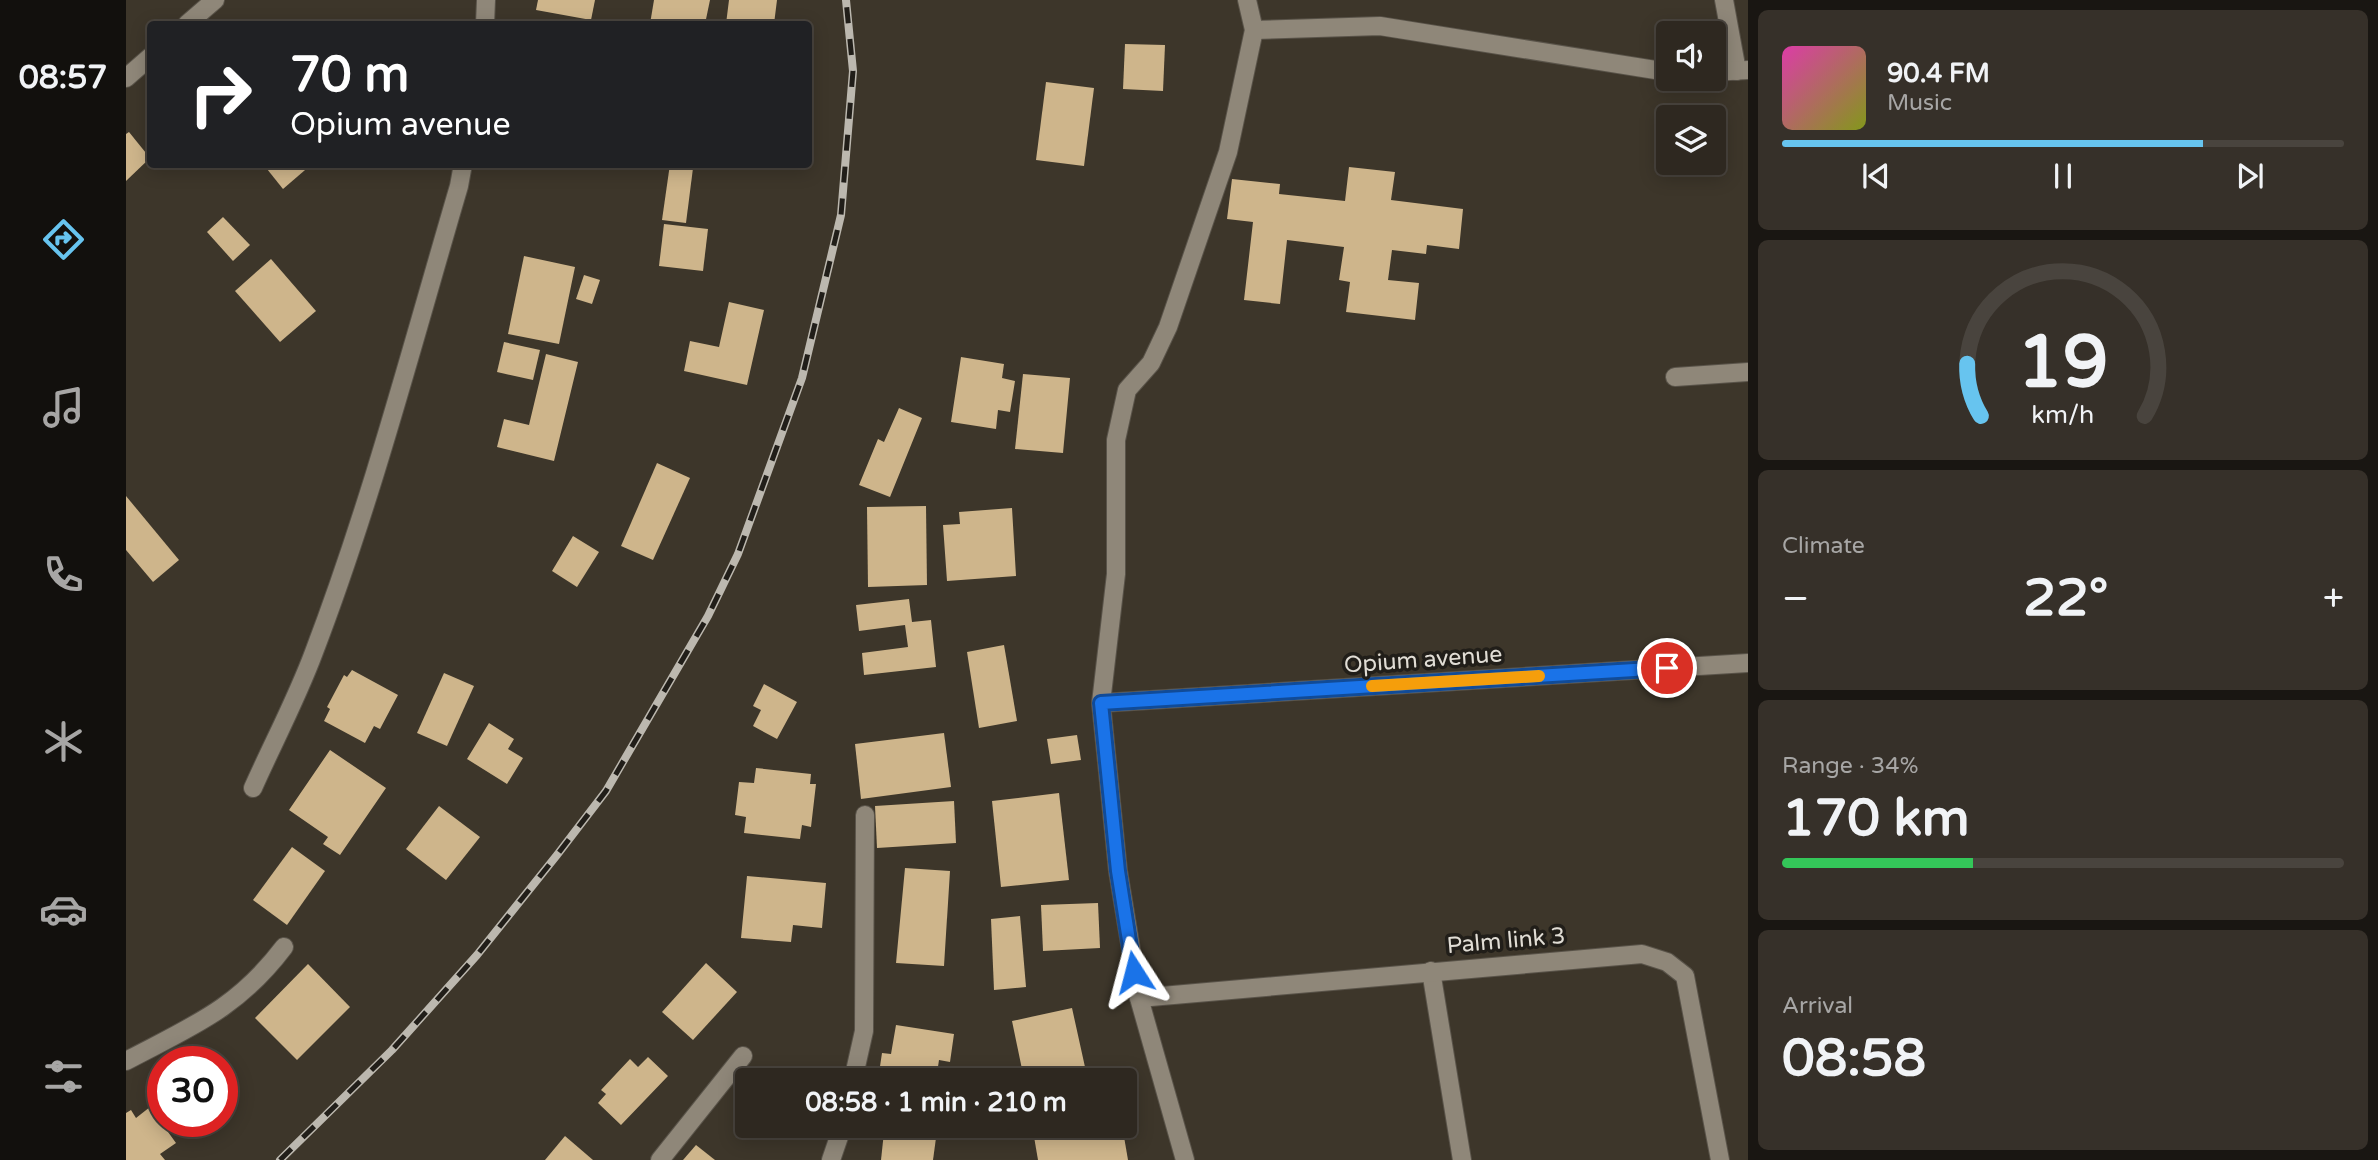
<!DOCTYPE html>
<html lang="en">
<head>
<meta charset="utf-8">
<style>
  :root { --surface:#2e2820; --page:#363029; --text:#f1f3f6; --muted:#a7a6a5; --line:#49443e; --accent:#67c4ef }
  body { margin:0; font-family:"Varela Round",sans-serif; background:var(--page); color:var(--text); height:100vh; display:flex; flex-direction:column; font-size:26px; white-space:nowrap }
  * { box-sizing:border-box; margin:0 }
  p { font-size:23px; color:var(--muted) }
  .icon { flex:none; width:38px; height:38px; fill:none; stroke:currentColor; stroke-width:2; stroke-linecap:round; stroke-linejoin:round }
  .map { position:relative; flex:1; overflow:hidden }
  .drawer { display:flex; flex-direction:column; gap:10px; padding:10px; background:#191612; width:630px }
  .drawer>* { flex:none }
  .top-card { position:absolute; left:21px; top:21px; width:665px; height:147px; border-radius:7px; box-shadow:0 4px 18px #0003,0 0 0 2px var(--line); background:#202124; color:#fff; overflow:hidden }
  .fabs { position:absolute; left:1530px; top:21px; display:grid; gap:14px }
  .fabs a { display:grid; place-items:center; width:70px; height:70px; border-radius:7px; background:var(--surface); box-shadow:0 4px 18px #0003,0 0 0 2px var(--line); font-size:35px }
  .speed { position:absolute; left:21px; top:1046px; display:flex; gap:14px; font-size:35px; font-weight:700; text-align:center }
  .speed>* { display:grid; place-content:center; width:91px; height:91px; border-radius:50%; background:var(--surface); box-shadow:0 4px 18px #0003,0 0 0 2px var(--line); line-height:1 }
  .speed .limit { border:10px solid #d22; background:#fff; color:#111 }
  .pin { position:absolute; display:grid; place-items:center; width:60px; height:60px; color:#fff; margin:-30px; border:4px solid #fff; border-radius:50%; box-shadow:0 2px 7px #0007 }
  .me { position:absolute; width:77px; margin:-38px; rotate:351deg; stroke-linejoin:round; filter:drop-shadow(0 0 5px #0008) }
  .turn { display:flex; align-items:center; gap:24px; height:147px; padding:0 28px; font-size:32px }
  .turn .icon { width:91px; height:91px; stroke-width:2.5 }
  .turn b { display:block; font-size:49px; line-height:60px }
  .big { font-size:52px; font-weight:800; line-height:1.1 }
  .drawer .card { flex:1; display:flex; flex-direction:column; justify-content:center; gap:10px; min-width:0; padding:0 24px; border-radius:10px; background:var(--page) }
  .drawer .dial { align-items:center; gap:0 }
  .dial svg { height:182px; overflow:visible; fill:none; stroke:var(--line); stroke-width:7; stroke-linecap:round; text-anchor:middle }
  .dial text { fill:var(--text); stroke:none }
  .song { display:flex; align-items:center; gap:21px }
  .cover { width:84px; height:84px; border-radius:10px; background:linear-gradient(135deg,hsl(320 70% 55%),hsl(70 70% 35%)) }
  .played { height:7px; border-radius:4px; background:linear-gradient(90deg,var(--accent) 75%,var(--line) 75%) }
  .keys { display:flex; justify-content:space-around; direction:ltr }
  .heat { display:flex; justify-content:space-between; align-items:center; font-size:38px; direction:ltr }
  .charge { height:10px; border-radius:5px; background:linear-gradient(90deg,#34c759 34%,var(--line) 0) }
  .trip { position:absolute; left:609px; top:1068px; width:402px; height:70px; border-radius:7px; background:var(--surface); box-shadow:0 4px 18px #0003,0 0 0 2px var(--line); font-weight:800; line-height:70px; text-align:center }
  main { display:flex; flex:1; min-height:0 }
  .menu { display:flex; flex-direction:column; width:126px; justify-content:space-around; align-items:center; background:#12100d; color:var(--muted) }
  .menu .icon { width:49px; height:49px }
  .menu .on { color:var(--accent) }
  .menu b { font-size:32px; color:var(--text) }
  .map>svg:first-child { display:block }
  .building { fill:#ceb58b }
  .lines { fill:none; stroke-linecap:round; stroke-linejoin:round }
  .minor-casing { stroke:#595349; stroke-width:20 }
  .minor { stroke:#8f8779; stroke-width:18 }
  .rail-casing { stroke:#bcb8af; stroke-width:8 }
  .rail { stroke:#211e19; stroke-width:5; stroke-dasharray:16; stroke-linecap:butt }
  .route-casing { stroke:#114b97; stroke-width:18 }
  .route { stroke:#1a73e8; stroke-width:12 }
  .slow { stroke:#f59e0b; stroke-width:12 }
  .labels { text-anchor:middle; stroke-width:7; stroke-linejoin:round; paint-order:stroke }
  .street-label { font-size:23px; fill:#e1ddd5; stroke:#211e19 }
</style>
</head>
<body>
<main>
<nav class="menu">
<b>08:57</b>
<svg class="icon on" aria-label="directions" viewBox="0 0 24 24"><path d="M12 3l9 9-9 9-9-9zM9 14v-3h6M13 9l2 2-2 2"/></svg>
<svg class="icon" aria-label="music" viewBox="0 0 24 24"><path d="M9 18V5l10-2v13"/><circle cx="6" cy="18" r="3"/><circle cx="16" cy="16" r="3"/></svg>
<svg class="icon" aria-label="phone" viewBox="0 0 24 24"><path d="M5 4h4l2 5-3 2q2 4 5 5l2-3 5 2v4C11 20 4 13 5 4z"/></svg>
<svg class="icon" aria-label="climate" viewBox="0 0 24 24"><path d="M12 3v18M4 7l16 10M4 17L20 7"/></svg>
<svg class="icon" aria-label="car" viewBox="0 0 24 24"><path d="M5 17H2v-5l4-1 3-4h7l3 4 3 1v5h-3M9 17h6M6 11h13"/><circle cx="7" cy="17" r="2"/><circle cx="17" cy="17" r="2"/></svg>
<svg class="icon" aria-label="filters" viewBox="0 0 24 24"><path d="M4 7h16M4 17h16"/><circle cx="9" cy="7" r="2"/><circle cx="15" cy="17" r="2"/></svg>
</nav>
<div class="map">
<svg width="1622" height="1160" viewBox="0 0 1622 1160">
  <rect width="100%" height="100%" fill="#3d362a"/>
  <!-- building -->
  <g class="building">
    <path d="M412,0H469L465,20L410,10Z"/>
    <path d="M528,0H584L579,24H524Z"/>
    <path d="M603,0H651L648,24H600Z"/>
    <path d="M999,44L1039,45L1037,91L997,89Z"/>
    <path d="M920,82L968,88L958,166L910,160Z"/>
    <path d="M3,132L24,158L0,181V134Z"/>
    <path d="M137,164H186L157,189Z"/>
    <path d="M544,164L567,168L560,223L536,220Z"/>
    <path d="M1223,167L1269,172L1265,200L1337,209L1333,249L1301,245L1300,254L1266,250L1262,280L1293,283L1289,320L1220,312L1224,282L1213,280L1218,247L1161,240L1154,304L1118,300L1127,222L1101,219L1106,179L1154,184L1153,194L1219,201Z"/>
    <path d="M97,217L124,245L107,261L81,232Z"/>
    <path d="M538,224L582,229L577,271L533,266Z"/>
    <path d="M398,256L449,267L433,344L382,334Z"/>
    <path d="M145,259L190,311L154,342L109,291Z"/>
    <path d="M458,275L474,280L466,304L450,299Z"/>
    <path d="M603,302L638,310L621,385L558,371L564,341L593,347Z"/>
    <path d="M378,342L414,350L407,380L371,372Z"/>
    <path d="M420,354L452,362L428,461L371,447L378,419L403,425Z"/>
    <path d="M835,357L878,364L876,378L889,381L884,412L872,410L870,429L825,422Z"/>
    <path d="M897,374L944,378L937,453L889,449Z"/>
    <path d="M773,408L796,418L764,497L733,485L752,439L758,442Z"/>
    <path d="M531,463L564,478L527,560L495,546Z"/>
    <path d="M0,496L53,560L27,582L0,550Z"/>
    <path d="M800,506L801,585L742,587L741,507Z"/>
    <path d="M886,508L890,576L821,581L817,525L834,524L833,512Z"/>
    <path d="M447,536L473,552L451,587L426,571Z"/>
    <path d="M783,599L786,622L805,620L810,667L738,675L736,653L782,647L779,625L733,631L730,605Z"/>
    <path d="M878,645L891,721L853,728L841,652Z"/>
    <path d="M226,670L272,695L254,729L248,726L239,743L198,721L204,709L201,707L218,675L221,677Z"/>
    <path d="M318,673L348,686L321,746L291,733Z"/>
    <path d="M638,684L671,702L651,739L627,726L635,710L627,706Z"/>
    <path d="M363,723L388,739L382,749L397,758L381,784L341,759Z"/>
    <path d="M818,733L825,787L735,799L729,744Z"/>
    <path d="M951,735L955,760L925,764L921,739Z"/>
    <path d="M204,750L260,788L214,855L197,844L202,837L163,810Z"/>
    <path d="M630,768L685,774L684,784H690L685,827L676,825L674,839L618,833L620,817L609,815L613,782L628,783Z"/>
    <path d="M933,793L943,880L875,887L866,801Z"/>
    <path d="M828,801L830,843L751,848L749,806Z"/>
    <path d="M313,806L354,837L320,880L280,849Z"/>
    <path d="M166,847L199,871L161,925L127,900Z"/>
    <path d="M779,868L824,871L818,966L770,963Z"/>
    <path d="M621,876L700,883L696,928L667,925L665,942L615,938Z"/>
    <path d="M972,903L974,948L917,951L915,905Z"/>
    <path d="M894,916L900,987L868,990L865,919Z"/>
    <path d="M580,963L611,992L567,1040L536,1012Z"/>
    <path d="M182,964L224,1007L171,1060L129,1018Z"/>
    <path d="M946,1008L959,1067L940,1071L942,1080H910L908,1072L897,1074L886,1021Z"/>
    <path d="M770,1025L828,1034L824,1062L813,1060L810,1080H761L762,1074L753,1073L756,1053L765,1054Z"/>
    <path d="M522,1057L542,1076L495,1125L472,1103L480,1094L475,1090L504,1059L512,1067Z"/>
    <path d="M24,1107L50,1143L34,1154L39,1160H0V1113L5,1110L10,1118Z"/>
    <path d="M906,1125H996L1002,1160H912Z"/>
    <path d="M758,1132L810,1138L807,1160H755Z"/>
    <path d="M439,1136L467,1160H419Z"/>
    <path d="M570,1145L589,1160H557Z"/>
  </g>
  <g class="lines">
    <defs>
      <g id="minor">
        <path d="M1598,0L1611,71"/>
        <path d="M61,24L89,0"/>
        <path d="M359,24L360,0"/>
        <path d="M1128,30L1254,26L1542,72"/>
        <path d="M1587,72L1622,70"/>
        <path d="M0,78L24,57"/>
        <path d="M1549,377L1622,372"/>
        <path d="M975,703L1622,663"/>
        <path d="M127,788C147,743 171,698 188,652C246,500 287,342 333,186L337,164"/>
        <path d="M1305,971L1336,1160"/>
        <path d="M1013,998L1516,954L1541,962L1559,976L1594,1160"/>
        <path d="M0,1061C66,1026 111,1009 158,947"/>
        <path d="M727,1080L738,1031L739,815"/>
        <path d="M534,1160L617,1056"/>
        <path d="M705,1160L717,1125"/>
        <path d="M1059,1160L1013,998L992,871L975,703L990,574V440L1001,390L1025,363L1042,327L1102,152L1128,30L1121,0"/>
      </g>
    </defs>
    <!-- minor casing -->
    <use href="#minor" class="minor-casing"/>
    <!-- minor -->
    <use href="#minor" class="minor"/>
    <defs>
      <path id="rail" d="M154,1160L266,1050L351,955L431,855L480,791L582,616L612,554L676,378L715,215L727,71L720,0"/>
    </defs>
    <!-- rail casing -->
    <use href="#rail" class="rail-casing"/>
    <!-- rail -->
    <use href="#rail" class="rail"/>
  </g>
  <g class="lines">
    <defs>
      <path id="route" d="M1008,972L992,871L975,703L1541,668"/>
    </defs>
    <!-- route casing -->
    <use href="#route" class="route-casing"/>
    <!-- route -->
    <use href="#route" class="route"/>
    <!-- slow -->
    <path class="slow" d="M1246,686L1413,676"/>
  </g>
  <g class="labels">
    <!-- street labels -->
    <g class="street-label">
      <text transform="translate(1297 659) rotate(-4)" y="8">Opium avenue</text>
      <text transform="translate(1380 940) rotate(-5)" y="8">Palm link 3</text>
    </g>
  </g>
</svg>
<div class="fabs">
<a><svg class="icon" aria-label="sound" viewBox="0 0 24 24"><path d="M4 9h4l5-4v14l-5-4H4zM17 9q2 3 0 6"/></svg></a>
<a><svg class="icon" aria-label="layers" viewBox="0 0 24 24"><path d="M12 4l9 5-9 5-9-5zM3 14l9 5 9-5"/></svg></a>
</div>
<div class="speed"><div class="limit">30</div></div>
<div class="pin" style="left:1541px;top:668px;background:#d93025"><svg class="icon" aria-label="arrive" viewBox="0 0 24 24"><path d="M6 21V4h12l-3 4 3 4H6"/></svg></div>
<svg class="me" style="left:1008px;top:972px" viewBox="-20 -20 40 40"><path d="M0-17L14 15 0 8-14 15z" fill="#1a73e8" stroke="#fff" stroke-width="4"/></svg>
<div class="trip">08:58 · 1 min · 210 m</div>
<div class="top-card">
<div class="turn"><svg class="icon" aria-label="right" viewBox="0 0 24 24"><path d="M7 20v-9h11M14 6l5 5-5 5"/></svg><div><b>70 m</b>Opium avenue</div></div>
</div>
</div>
<section class="drawer">
<div class="card">
<div class="song"><i class="cover"></i><div><b>90.4 FM</b><p>Music</p></div></div>
<div class="played"></div>
<div class="keys"><svg class="icon" aria-label="previous" viewBox="0 0 24 24"><path d="M18 5L8 12l10 7zM5 5v14"/></svg><svg class="icon" aria-label="pause" viewBox="0 0 24 24"><path d="M8 5v14M16 5v14"/></svg><svg class="icon" aria-label="next" viewBox="0 0 24 24"><path d="M6 5l10 7-10 7zM19 5v14"/></svg></div>
</div>
<div class="card dial"><svg viewBox="0 0 100 80">
<path d="M14 69A42 42 0 1 1 86 69"/>
<path d="M14 69A42 42 0 0 1 8 46" stroke="#67c4ef"/>
<text x="50" y="56" font-size="32" font-weight="700">19</text>
<text x="50" y="72" font-size="11">km/h</text>
</svg></div>
<div class="card"><p>Climate</p>
<div class="heat"><a>−</a><b class="big">22°</b><a>+</a></div>
</div>
<div class="card"><p>Range · 34%</p><b class="big">170 km</b><div class="charge"></div></div>
<div class="card"><p>Arrival</p><b class="big">08:58</b></div>
</section>
</main>
</body>
</html>
